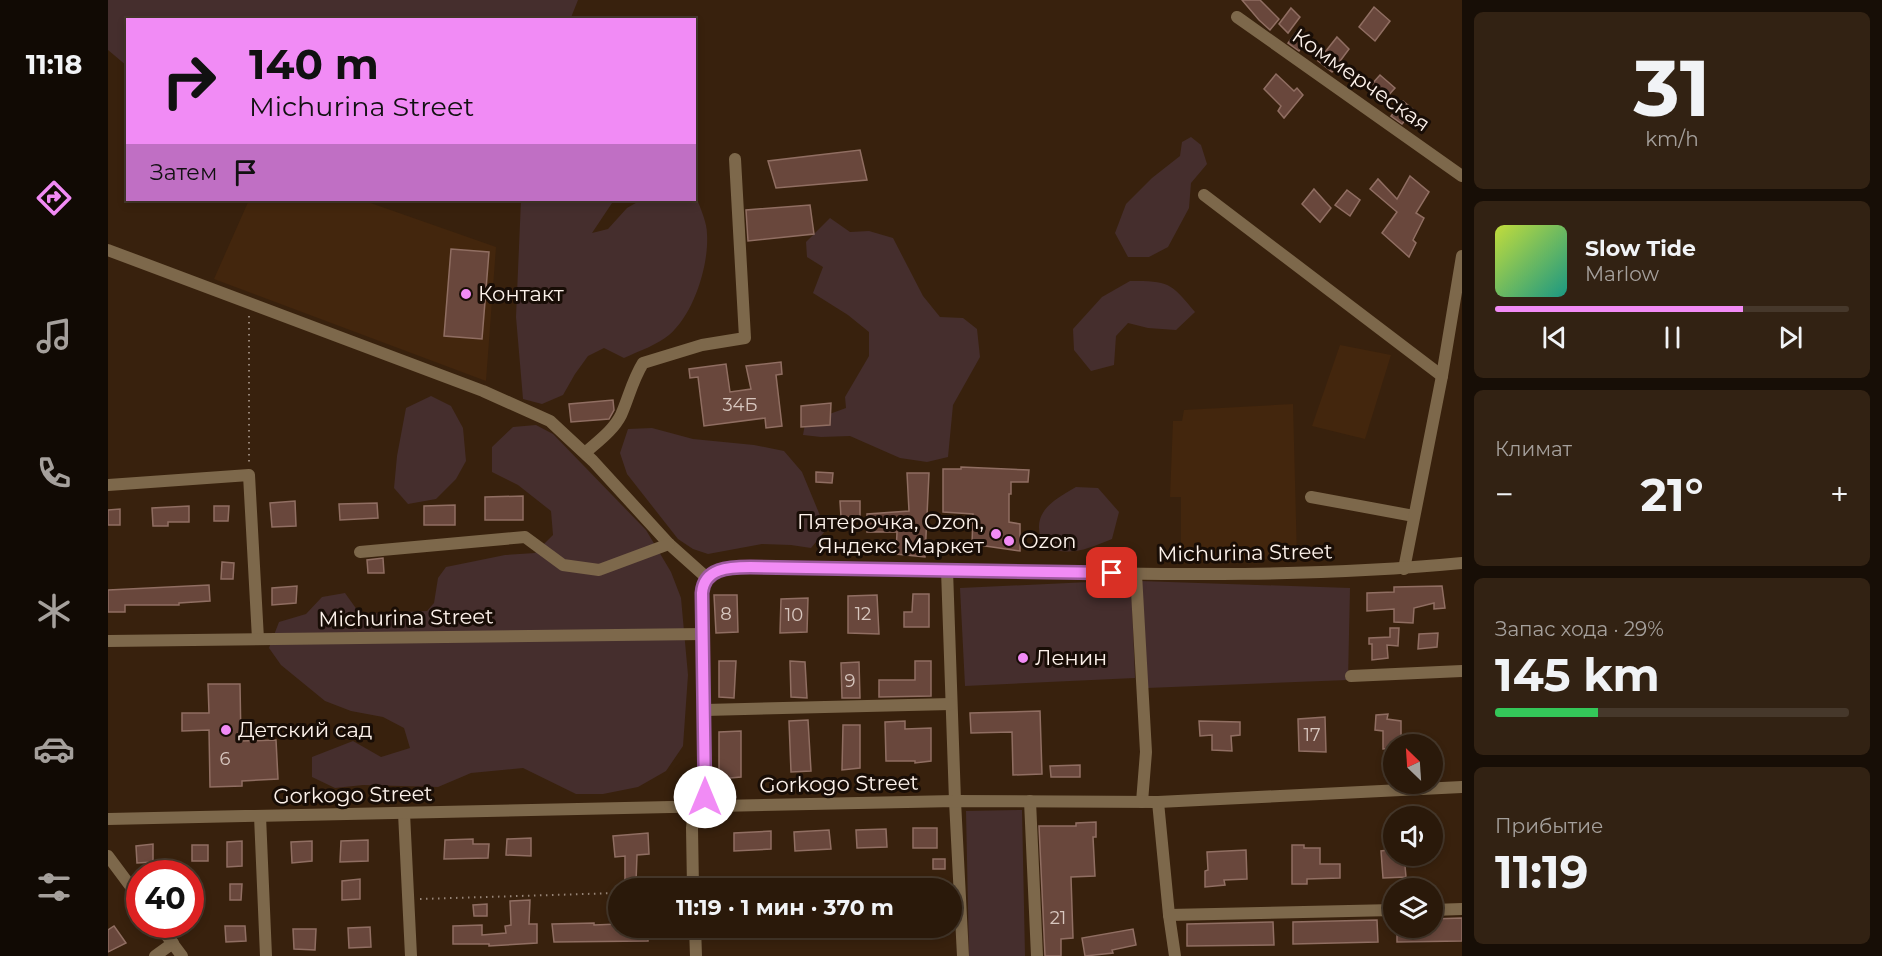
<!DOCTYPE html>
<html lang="ru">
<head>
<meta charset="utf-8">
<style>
  :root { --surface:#2a190a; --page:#322213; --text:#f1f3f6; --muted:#a5a09c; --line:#46382b; --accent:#f18bf5 }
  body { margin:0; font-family:Montserrat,sans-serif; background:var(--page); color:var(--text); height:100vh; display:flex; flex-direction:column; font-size:22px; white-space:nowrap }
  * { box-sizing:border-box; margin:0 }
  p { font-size:20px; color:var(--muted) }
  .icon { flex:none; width:33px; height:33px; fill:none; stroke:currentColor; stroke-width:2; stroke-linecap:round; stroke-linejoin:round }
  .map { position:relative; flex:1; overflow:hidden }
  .panel { display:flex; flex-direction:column; gap:12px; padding:12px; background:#170e06; width:420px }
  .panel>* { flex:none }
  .banner { position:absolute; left:18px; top:18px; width:570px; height:183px; border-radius:0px; box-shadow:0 3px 9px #0003,0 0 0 2px var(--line); background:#f18bf5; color:#111; overflow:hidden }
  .needle { width:39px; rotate:335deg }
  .controls { position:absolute; left:1275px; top:734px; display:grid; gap:12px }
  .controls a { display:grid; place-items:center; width:60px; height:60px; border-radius:50%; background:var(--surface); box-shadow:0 3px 9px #0003,0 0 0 2px var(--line); font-size:30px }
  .speed { position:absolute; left:18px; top:860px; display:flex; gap:12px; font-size:30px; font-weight:700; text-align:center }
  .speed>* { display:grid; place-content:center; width:78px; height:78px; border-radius:50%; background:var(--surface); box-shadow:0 3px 9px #0003,0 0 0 2px var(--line); line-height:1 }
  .speed .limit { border:9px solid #d22; background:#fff; color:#111 }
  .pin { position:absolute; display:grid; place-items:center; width:51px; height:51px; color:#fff; margin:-26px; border-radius:12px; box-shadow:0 3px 9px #0006 }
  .me { position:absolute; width:66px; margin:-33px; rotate:0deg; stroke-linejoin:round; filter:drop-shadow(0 0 4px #0008) }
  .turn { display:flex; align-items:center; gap:21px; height:126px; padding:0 24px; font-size:27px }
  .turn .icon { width:78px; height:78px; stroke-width:2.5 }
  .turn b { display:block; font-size:42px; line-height:51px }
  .then { display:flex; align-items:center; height:57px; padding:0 24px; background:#0003; gap:12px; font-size:22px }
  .big { font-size:45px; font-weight:700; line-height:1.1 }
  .panel .widget { flex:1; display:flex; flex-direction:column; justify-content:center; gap:9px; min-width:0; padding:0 21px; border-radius:9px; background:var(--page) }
  .panel .dial { align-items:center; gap:0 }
  .dial b { font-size:78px; line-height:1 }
  .song { display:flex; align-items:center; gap:18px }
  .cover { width:72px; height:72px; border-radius:9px; background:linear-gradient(135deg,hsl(70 70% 55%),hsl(170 70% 35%)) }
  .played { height:6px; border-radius:3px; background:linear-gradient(90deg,var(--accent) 70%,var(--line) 70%) }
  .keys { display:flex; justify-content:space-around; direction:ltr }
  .heat { display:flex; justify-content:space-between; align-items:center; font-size:33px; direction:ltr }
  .charge { height:9px; border-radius:4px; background:linear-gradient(90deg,#34c759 29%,var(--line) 0) }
  .trip { position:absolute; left:500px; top:878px; width:354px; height:60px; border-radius:30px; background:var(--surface); box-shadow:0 3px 9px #0003,0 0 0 2px var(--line); font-weight:700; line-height:60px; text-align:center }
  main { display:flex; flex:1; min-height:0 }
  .tab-bar { display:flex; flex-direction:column; width:108px; justify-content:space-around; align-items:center; background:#110a04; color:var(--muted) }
  .tab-bar .icon { width:42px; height:42px }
  .tab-bar .on { color:var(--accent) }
  .tab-bar b { font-size:27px; color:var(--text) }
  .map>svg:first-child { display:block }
  .built { fill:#43260d }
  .green { fill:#452e2d }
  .building { fill:#69473c; stroke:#906e62; stroke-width:1.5 }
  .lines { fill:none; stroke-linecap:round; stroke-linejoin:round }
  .path { stroke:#968476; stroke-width:2; stroke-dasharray:1.5 4.5; stroke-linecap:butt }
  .minor { stroke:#7d684b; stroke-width:12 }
  .route-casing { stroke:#9d5a9f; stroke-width:15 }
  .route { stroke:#f18bf5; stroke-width:10 }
  .poi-dot { fill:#f18bf5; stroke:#180d06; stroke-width:2 }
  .labels { text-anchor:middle; stroke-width:6; stroke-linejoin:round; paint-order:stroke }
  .number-label { font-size:18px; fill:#d8c7bf }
  .street-label { font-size:21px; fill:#fdf2eb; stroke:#180d06 }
  .poi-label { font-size:21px; fill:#fdf2eb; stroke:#180d06; text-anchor:start }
</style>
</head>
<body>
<main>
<nav class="tab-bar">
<b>11:18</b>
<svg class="icon on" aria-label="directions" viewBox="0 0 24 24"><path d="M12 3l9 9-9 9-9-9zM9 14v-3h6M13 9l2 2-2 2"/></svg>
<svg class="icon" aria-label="music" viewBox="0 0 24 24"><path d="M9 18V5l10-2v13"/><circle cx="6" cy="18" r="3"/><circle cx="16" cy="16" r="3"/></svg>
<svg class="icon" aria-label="phone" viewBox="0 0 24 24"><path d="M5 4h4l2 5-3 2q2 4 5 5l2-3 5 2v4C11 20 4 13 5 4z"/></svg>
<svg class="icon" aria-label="climate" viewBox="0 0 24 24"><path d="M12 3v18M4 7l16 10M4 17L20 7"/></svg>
<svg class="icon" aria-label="car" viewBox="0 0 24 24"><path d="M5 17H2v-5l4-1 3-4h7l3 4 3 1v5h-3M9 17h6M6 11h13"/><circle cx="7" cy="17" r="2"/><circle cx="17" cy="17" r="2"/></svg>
<svg class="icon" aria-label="filters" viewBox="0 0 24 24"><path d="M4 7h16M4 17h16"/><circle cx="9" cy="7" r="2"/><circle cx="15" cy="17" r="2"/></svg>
</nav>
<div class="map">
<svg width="1354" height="956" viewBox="0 0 1354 956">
  <rect width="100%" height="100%" fill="#38210d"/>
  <!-- built -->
  <g class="built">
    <path d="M141,200H254L388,247L378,381L106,279Z"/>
    <path d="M1232,345L1283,355L1257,439L1204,426Z"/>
    <path d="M1185,404L1189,558L1073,563V497H1062L1065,421H1074L1076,410Z"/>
  </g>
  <!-- green -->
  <g class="green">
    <path d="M0,0H470L462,20H20L19,66L0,50Z"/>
    <path d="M1083,137L1093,145L1099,164L1083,183L1081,208L1060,247L1041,257H1020L1007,233L1018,204L1044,178L1072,156L1074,142Z"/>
    <path d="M587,197L589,199C593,210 599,223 599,234C601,265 586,314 561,335C549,345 531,351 516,358L496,348L480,356L467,374L455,395L434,404L415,399L408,317L413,200H506L484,233L500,229L519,208L533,200H586Z"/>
    <path d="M722,218L742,232L761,231L785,238L815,296L832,317L855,318L869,329L872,357L845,405L840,457L819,462L792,458L742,436L713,437L695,435L698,418L716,416L738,408L737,397L761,356V332L740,315L705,293L715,267L699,257L698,242Z"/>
    <path d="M1022,281C1061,281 1062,282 1087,312L1068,330L1040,328L1020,323L1008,336L1006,365L983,371L966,350L965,329L994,297Z"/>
    <path d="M323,396L343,406L355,428L358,461L348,479L328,499L300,504L286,488L289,456L298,408Z"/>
    <path d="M428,425L445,434L538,530L563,572L573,598L580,675L575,746L558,771L530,787L495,794H468L415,768L363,773L330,787L255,785L227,788L204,777V757L245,741L273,757L302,748L296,728L275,717L243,711L217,701L173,665L161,648L171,622L198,614L214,597L237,593L252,614L319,611L326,603L330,578L338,567L397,555L427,553L445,535L443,511L410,485L384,472V447L405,427Z"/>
    <path d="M544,428L585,439L646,445L676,451L694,472L718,530L703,548L683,545L654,544L600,554L585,549L570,539L519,474L512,453L520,429Z"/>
    <path d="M968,487L990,488L1011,512L1004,539C979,549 963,557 936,547C921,514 942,502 968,487Z"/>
    <path d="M1023,580L1027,678L857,686L852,588Z"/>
    <path d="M1032,581L1242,588L1240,680L1039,688Z"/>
    <path d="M914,810L917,956H861L858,811Z"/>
  </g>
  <!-- building -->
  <g class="building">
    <path d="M1134,0H1152L1171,19L1162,30L1151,20Z"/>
    <path d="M1266,7L1282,21L1267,41L1251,27Z"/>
    <path d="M1183,8L1192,17L1180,33L1171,24Z"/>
    <path d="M1188,32L1198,41L1191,51L1180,43Z"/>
    <path d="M1229,37L1241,49L1224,72L1210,61Z"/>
    <path d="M1168,74L1186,91L1189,88L1195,95L1176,118L1170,111L1173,106L1156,89Z"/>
    <path d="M1272,75L1287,88L1279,97L1264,84Z"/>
    <path d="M1295,101L1306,110L1294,124L1283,116Z"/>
    <path d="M752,150L759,180L668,188L660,161Z"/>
    <path d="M1302,176L1321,192L1308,213L1316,218L1305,240L1308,243L1301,257L1274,233L1289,212L1262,189L1270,179L1289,199Z"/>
    <path d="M1206,189L1223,208L1212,222L1194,204Z"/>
    <path d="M1239,190L1252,200L1242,216L1227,205Z"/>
    <path d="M702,205L706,234L640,241L638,210Z"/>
    <path d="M343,249L381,252L374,339L336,336Z"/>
    <path d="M673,362L674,374L668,375L674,426L658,428L657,418L596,426L590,377L582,378L581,369L618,364L622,392L643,389L638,366Z"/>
    <path d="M505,400L506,410L501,419L463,422L461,404Z"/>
    <path d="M723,403L722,425L693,427V406Z"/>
    <path d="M853,467L921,470L920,482H903V494H901V522L912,524V551L864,544L865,514L835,512V469H853Z"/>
    <path d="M708,472L725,473L724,483L708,482Z"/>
    <path d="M799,473H821L817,557L788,554L789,532H759V514L801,511Z"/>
    <path d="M415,496V520H377V497Z"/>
    <path d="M187,501L188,526L164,527L162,503Z"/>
    <path d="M732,501H752V517H733Z"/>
    <path d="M269,503L270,518L232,520L231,504Z"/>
    <path d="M347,505V525H316V506Z"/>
    <path d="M81,506V522H60V526H45L44,508Z"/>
    <path d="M106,506H121L120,521H106Z"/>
    <path d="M12,509V525H0V510Z"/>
    <path d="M275,558L276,573H260L259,560Z"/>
    <path d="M114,562L126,563L125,579H113Z"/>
    <path d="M101,585L102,601L71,603V605H17V612H0V590Z"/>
    <path d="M189,586L188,603L164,605V588Z"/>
    <path d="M1334,586L1337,608L1326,609V603L1306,608L1305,623L1286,622V609L1259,611V593L1286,592V587Z"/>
    <path d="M805,594H821V627H796V612H804Z"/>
    <path d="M606,595H629L630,632L608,633Z"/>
    <path d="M769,595L771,634L740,633V596Z"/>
    <path d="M700,598L699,632L672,633L673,599Z"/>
    <path d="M1282,628H1291L1290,646L1279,645L1280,658L1264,660V644H1261V638L1282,637Z"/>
    <path d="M1330,633L1329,647L1310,649L1311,634Z"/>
    <path d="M611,661H628L626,698L611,697Z"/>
    <path d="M682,661L697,662L699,698L683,697Z"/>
    <path d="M807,661H823V696L771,697V680H807Z"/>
    <path d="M751,662L752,698H734L733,663Z"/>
    <path d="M100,684H132L133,741L168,740L170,779L134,781V786L102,787L101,730L74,731V713H101Z"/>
    <path d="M932,711L934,774L905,775L904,732L863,733L862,713Z"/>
    <path d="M1280,714L1279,719L1293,721V744H1286V748L1275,749V731L1267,730L1268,715Z"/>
    <path d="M1217,717L1218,752L1191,751L1190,719Z"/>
    <path d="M700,720L703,771L683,772L681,721Z"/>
    <path d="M797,721V729L823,728V761L807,763V761H778L777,722Z"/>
    <path d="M1091,721L1132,722V735L1123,736L1124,751L1104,750V735L1092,736Z"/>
    <path d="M735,725H752V768L734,770Z"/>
    <path d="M633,731V777L611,779V732Z"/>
    <path d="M972,765V777H943L942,766Z"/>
    <path d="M988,822V837H985L987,876L963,877L965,938L953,939V956H937L931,826H968V823Z"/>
    <rect x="805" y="828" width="24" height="20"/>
    <path d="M778,829L779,847L749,848L748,830Z"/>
    <path d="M721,830L723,849L687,851L686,832Z"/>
    <path d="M663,831V849L626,851V833Z"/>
    <path d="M540,833L541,854L529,855L528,882L517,883V856L507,857L505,836Z"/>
    <path d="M423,838V856L398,855L399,839Z"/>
    <path d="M365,839V844H381L380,858L336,859L337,840Z"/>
    <path d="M260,840V861L232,862L233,841Z"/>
    <path d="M134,841V866L119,867V842Z"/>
    <path d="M204,841V861L184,863L183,842Z"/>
    <path d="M45,844V862L29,863L28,846Z"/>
    <rect x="84" y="845" width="16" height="16"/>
    <path d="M1184,845H1196V848H1212V864H1232V878L1199,879V884H1184Z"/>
    <path d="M1286,849V855H1296L1298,877L1275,878L1273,851Z"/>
    <path d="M1138,850L1139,879L1116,880L1117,885L1097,887V871L1100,870L1099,852Z"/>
    <rect x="825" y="859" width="12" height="10"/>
    <path d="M252,879V899L234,900V881Z"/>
    <path d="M122,884H134L133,900H122Z"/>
    <path d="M422,900L421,924H429V943L381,946V944H345V926L374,925V935L398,933L397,926L403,925L402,901Z"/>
    <path d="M379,904V916H366L365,905Z"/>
    <path d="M1354,918V941L1289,942V927H1324V919Z"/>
    <path d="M1269,920L1270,942L1185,944V922Z"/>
    <path d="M1165,922L1166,945L1079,946V924Z"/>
    <path d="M486,923V925L510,924V927H540V941L446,942L444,924Z"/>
    <path d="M6,926L18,943L0,952V930Z"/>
    <path d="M117,926H137L138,941L118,942Z"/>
    <path d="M262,927L263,947L241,948L240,928Z"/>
    <path d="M693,927H717L718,937H693Z"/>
    <path d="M185,929H208L207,950L186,949Z"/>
    <path d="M1025,929L1028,945L1004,950L1005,953L977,956L974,938Z"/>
  </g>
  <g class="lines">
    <!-- path -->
    <g class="path">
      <path d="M141,316V464"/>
      <path d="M707,888L839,885"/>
      <path d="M312,899L510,893"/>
    </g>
    <!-- minor -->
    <g class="minor">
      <path d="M1129,17L1354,176"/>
      <path d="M1096,195L1334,376"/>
      <path d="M0,250L375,391L442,421L485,461L561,544L599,578"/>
      <path d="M477,453C489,442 505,431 513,415C521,397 524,381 535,363L594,345L637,338L627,159"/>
      <path d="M0,485L141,475L150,639"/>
      <path d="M1203,497L1306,516"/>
      <path d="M252,552L417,537L455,565L491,570L561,544"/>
      <path d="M1296,569L1334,376L1354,256"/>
      <path d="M839,570L847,801L855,956"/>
      <path d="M1028,574L1038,752L1034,802"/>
      <path d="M0,641L596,634"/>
      <path d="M1243,676L1354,671"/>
      <path d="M597,710L843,704"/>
      <path d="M922,801L929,956"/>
      <path d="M1050,802L1061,915L1067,956"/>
      <path d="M296,813L303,956"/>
      <path d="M152,816L158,956"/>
      <path d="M0,819L847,801L1050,802L1354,787"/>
      <path d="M0,856L32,899"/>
      <path d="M585,888L584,828L585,819L597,797L594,593C596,568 621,567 641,566C734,568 826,569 918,572C1064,575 1209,577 1354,563"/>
      <path d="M1324,910L1354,909"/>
      <path d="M1061,915L1286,910"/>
      <path d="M50,924L74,956"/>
      <path d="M587,927L588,956"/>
      <path d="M47,956L65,943"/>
    </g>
  </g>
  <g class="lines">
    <defs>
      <path id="route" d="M597,797L594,593C596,568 621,567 642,567L1004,573"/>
    </defs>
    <!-- route casing -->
    <use href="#route" class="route-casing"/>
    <!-- route -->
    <use href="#route" class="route"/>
  </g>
  <!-- markers -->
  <g class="poi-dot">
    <circle cx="358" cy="294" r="6"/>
    <circle cx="888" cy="534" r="6"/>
    <circle cx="901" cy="541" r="6"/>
    <circle cx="915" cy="658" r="6"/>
    <circle cx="118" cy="730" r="6"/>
  </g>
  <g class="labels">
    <!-- number labels -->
    <g class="number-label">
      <text x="632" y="411">34Б</text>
      <text x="618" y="620">8</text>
      <text x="755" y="620">12</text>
      <text x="686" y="621">10</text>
      <text x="742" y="687">9</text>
      <text x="1204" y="741">17</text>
      <text x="117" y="765">6</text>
      <text x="950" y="924">21</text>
    </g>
    <!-- street labels -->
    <g class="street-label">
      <text transform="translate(1253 80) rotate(35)" y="7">Коммерческая</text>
      <text transform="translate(1137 553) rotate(-1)" y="7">Michurina Street</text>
      <text transform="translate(298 618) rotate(-1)" y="7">Michurina Street</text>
      <text transform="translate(731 784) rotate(-1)" y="7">Gorkogo Street</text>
      <text transform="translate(245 795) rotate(-1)" y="7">Gorkogo Street</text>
    </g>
    <!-- poi labels -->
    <g class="poi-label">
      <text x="370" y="301">Контакт</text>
      <text x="876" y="529" text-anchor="end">Пятерочка, Ozon,<tspan x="876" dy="24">Яндекс Маркет</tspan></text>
      <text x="913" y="548">Ozon</text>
      <text x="927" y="665">Ленин</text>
      <text x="130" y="737">Детский сад</text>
    </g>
  </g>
</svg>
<div class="controls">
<a><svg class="needle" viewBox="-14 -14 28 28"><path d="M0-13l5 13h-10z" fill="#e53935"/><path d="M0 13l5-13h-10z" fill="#a5a09c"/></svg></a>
<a><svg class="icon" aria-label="sound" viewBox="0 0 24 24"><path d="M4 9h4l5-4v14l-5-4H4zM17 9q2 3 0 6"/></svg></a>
<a><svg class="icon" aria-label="layers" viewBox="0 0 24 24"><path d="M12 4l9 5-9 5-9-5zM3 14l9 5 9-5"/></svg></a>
</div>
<div class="speed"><div class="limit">40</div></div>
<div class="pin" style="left:1004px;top:573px;background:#d93025"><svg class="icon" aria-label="arrive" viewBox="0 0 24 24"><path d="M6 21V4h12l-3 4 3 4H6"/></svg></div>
<svg class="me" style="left:597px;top:797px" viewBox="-20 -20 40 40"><circle r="19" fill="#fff"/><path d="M0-13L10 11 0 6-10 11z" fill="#f18bf5"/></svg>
<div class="trip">11:19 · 1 мин · 370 m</div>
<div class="banner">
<div class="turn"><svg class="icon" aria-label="right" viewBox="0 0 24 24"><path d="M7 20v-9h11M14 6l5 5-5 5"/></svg><div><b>140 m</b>Michurina Street</div></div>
<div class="then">Затем<svg class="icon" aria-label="arrive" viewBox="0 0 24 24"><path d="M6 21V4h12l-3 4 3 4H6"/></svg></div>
</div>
</div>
<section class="panel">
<div class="widget dial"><b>31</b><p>km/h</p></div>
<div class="widget">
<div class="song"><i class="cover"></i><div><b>Slow Tide</b><p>Marlow</p></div></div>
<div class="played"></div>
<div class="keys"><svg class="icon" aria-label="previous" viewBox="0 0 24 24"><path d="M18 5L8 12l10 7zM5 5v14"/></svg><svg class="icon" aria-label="pause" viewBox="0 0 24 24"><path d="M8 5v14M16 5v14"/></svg><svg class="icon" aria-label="next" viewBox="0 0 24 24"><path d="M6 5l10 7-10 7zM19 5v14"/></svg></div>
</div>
<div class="widget"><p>Климат</p>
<div class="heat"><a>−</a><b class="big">21°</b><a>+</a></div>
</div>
<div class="widget"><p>Запас хода · 29%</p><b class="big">145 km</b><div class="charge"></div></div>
<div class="widget"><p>Прибытие</p><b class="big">11:19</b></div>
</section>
</main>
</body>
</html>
